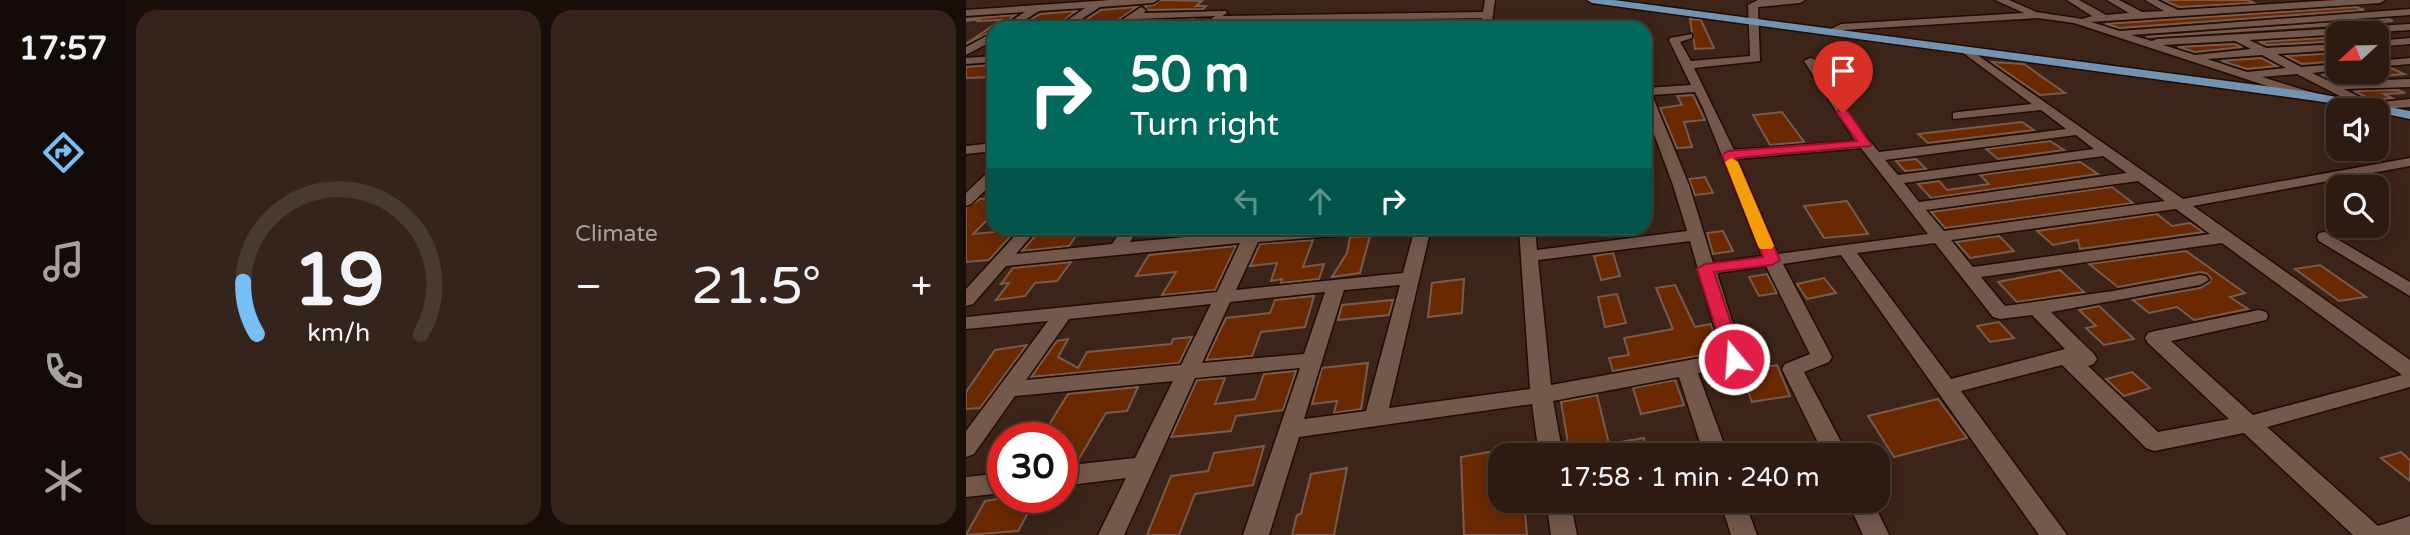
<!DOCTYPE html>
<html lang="en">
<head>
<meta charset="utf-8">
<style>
  :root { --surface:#2d1b12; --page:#35241b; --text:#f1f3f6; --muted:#a7a19f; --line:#483932; --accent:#78bff7 }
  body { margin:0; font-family:"Varela Round",sans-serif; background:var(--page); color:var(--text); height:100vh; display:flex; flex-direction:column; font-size:26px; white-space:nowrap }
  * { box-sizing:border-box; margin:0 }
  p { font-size:23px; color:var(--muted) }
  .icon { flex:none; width:38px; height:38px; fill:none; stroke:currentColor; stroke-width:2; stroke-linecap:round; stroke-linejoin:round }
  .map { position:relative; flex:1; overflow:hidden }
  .drawer { display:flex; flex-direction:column; gap:10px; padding:10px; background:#190f0a; width:840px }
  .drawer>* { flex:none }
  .hud { position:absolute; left:21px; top:21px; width:665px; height:214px; border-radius:21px; box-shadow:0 4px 18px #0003,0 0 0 2px var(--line); background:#00695c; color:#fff; overflow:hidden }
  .needle { width:46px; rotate:248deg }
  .controls { position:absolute; left:1360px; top:21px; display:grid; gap:14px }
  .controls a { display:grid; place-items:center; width:63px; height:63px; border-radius:14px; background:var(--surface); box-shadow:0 4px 18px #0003,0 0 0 2px var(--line); font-size:35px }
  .speed { position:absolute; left:21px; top:422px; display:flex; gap:14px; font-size:35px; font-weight:700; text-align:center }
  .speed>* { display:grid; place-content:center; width:91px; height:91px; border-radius:50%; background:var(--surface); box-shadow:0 4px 18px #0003,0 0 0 2px var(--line); line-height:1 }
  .speed .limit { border:10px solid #d22; background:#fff; color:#111 }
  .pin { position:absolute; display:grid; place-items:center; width:60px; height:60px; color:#fff; margin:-72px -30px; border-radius:50% 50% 50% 0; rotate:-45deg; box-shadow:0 0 7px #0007 }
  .pin .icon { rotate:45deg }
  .me { position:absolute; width:77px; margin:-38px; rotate:342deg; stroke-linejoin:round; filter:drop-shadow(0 0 5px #0008) }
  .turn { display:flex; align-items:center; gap:24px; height:147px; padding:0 28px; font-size:32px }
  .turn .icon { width:91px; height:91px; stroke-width:2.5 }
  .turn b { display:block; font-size:49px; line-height:60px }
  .lanes { display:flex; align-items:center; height:66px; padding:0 28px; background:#0003; justify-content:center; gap:35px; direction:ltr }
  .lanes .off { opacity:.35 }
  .big { font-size:52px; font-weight:600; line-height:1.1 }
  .drawer .tile { flex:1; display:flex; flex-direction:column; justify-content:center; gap:10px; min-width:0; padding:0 24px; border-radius:21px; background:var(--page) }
  .drawer .dial { align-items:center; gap:0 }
  .dial svg { height:182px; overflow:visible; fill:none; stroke:var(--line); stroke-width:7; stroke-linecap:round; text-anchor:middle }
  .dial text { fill:var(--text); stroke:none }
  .heat { display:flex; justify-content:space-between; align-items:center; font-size:38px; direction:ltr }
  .drawer .tiles { flex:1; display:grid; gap:10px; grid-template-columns:repeat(2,1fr) }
  .trip { position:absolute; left:522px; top:443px; width:402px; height:70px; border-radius:21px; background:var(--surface); box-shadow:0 4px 18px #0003,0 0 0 2px var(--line); font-weight:600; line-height:70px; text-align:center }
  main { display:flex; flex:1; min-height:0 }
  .tab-bar { display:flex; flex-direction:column; width:126px; justify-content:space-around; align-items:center; background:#120b07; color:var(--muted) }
  .tab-bar .icon { width:49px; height:49px }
  .tab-bar .current { color:var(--accent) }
  .tab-bar b { font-size:32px; color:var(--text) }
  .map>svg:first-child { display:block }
  .building { fill:#6a2901; stroke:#775b4f; stroke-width:2 }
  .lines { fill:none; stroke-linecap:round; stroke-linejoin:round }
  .minor-casing { stroke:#220c03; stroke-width:3 }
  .major-casing { stroke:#220c03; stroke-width:3 }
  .minor { fill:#74584b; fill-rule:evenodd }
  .major { fill:#7293b2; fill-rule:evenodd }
  .route { fill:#e11d48; stroke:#92132f; stroke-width:2 }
  .slow { fill:#f59e0b }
</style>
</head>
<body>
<main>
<nav class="tab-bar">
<b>17:57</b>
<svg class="icon current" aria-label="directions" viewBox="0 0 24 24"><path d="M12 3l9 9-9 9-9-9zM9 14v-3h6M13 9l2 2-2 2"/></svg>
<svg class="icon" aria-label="music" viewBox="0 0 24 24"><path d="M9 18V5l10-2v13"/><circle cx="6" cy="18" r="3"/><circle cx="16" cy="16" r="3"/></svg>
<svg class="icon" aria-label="phone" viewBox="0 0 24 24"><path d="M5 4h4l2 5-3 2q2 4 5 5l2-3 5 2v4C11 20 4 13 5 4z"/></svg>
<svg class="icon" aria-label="climate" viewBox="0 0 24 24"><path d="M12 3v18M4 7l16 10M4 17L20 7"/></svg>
</nav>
<section class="drawer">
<div class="tiles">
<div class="tile dial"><svg viewBox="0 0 100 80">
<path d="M14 69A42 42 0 1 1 86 69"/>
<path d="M14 69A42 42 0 0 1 8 46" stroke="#78bff7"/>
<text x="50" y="56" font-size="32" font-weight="700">19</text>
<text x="50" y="72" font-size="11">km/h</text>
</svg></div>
<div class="tile"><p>Climate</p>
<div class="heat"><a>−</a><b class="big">21.5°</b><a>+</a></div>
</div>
</div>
</section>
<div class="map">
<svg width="1444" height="535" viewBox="0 0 1444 535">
  <rect width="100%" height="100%" fill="#3c2418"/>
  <!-- building -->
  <g class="building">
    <path d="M194,0L236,1L230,6H240L237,9L182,10L179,6L188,5Z"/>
    <path d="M1197,0H1282L1288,3L1213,7Z"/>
    <path d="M171,7L143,26L109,27L135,10Z"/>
    <path d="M1390,7L1398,10L1154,28L1139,24Z"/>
    <path d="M110,11L88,27L51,28L74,14Z"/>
    <path d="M49,15L32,28L0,44L35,20L12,21L15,19L0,21V19Z"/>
    <path d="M227,19L222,24L162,27L170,22Z"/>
    <path d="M724,19L735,20L748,48L729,49Z"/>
    <path d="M1422,19L1427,21L1180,37Z"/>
    <path d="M1372,37V41L1301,45L1293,42Z"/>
    <path d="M1268,44L1276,47L1229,52L1212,47Z"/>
    <path d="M1372,53V61L1336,64L1320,56Z"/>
    <path d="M1295,58L1311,66L1281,69L1255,61Z"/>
    <path d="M1026,62L1058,64L1099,93L1074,95Z"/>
    <path d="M28,65V77L0,78V67Z"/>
    <path d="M1425,68L1438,74L1417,76L1420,77L1366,79L1355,75L1410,72Z"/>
    <path d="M1432,90L1439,93L1418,94L1426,98L1406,100L1388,91Z"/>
    <path d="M727,95L739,120L718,122L726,147L711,148L694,108L716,105L711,96Z"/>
    <path d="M816,112L838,142L804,145L787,115Z"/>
    <path d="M1056,122L1068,130L962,143L952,134Z"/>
    <path d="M1084,141L1098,150L1032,159L1020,149Z"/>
    <path d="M950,159L960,169L939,171L930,161Z"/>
    <path d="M1114,162L1132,174L965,198L952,184L973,181L981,190L1023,184L1014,175Z"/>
    <path d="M739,177L747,193L729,195L723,179Z"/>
    <path d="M1146,187L1167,203L979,228L965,212Z"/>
    <path d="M28,198V213L7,234L50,230L23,260L0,262V208L14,199Z"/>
    <path d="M881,201L902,234L858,238L838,206Z"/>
    <path d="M1191,214L1206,226L1224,223L1237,232L1114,249L1112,240L1087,245L1071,231Z"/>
    <path d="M208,228H324L204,236Z"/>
    <path d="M114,230L103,246L56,251L70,235Z"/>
    <path d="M757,231L767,251L747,254L741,233Z"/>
    <path d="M404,236L394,273L366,277L381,253L384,237Z"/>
    <path d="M1033,236L1048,251L1004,258L990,242Z"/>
    <path d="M347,240L337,267L358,264L353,279L315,283L316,279L305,281L311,263L284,266L294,244Z"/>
    <path d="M270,246L249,290L196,295L210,272L170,276L183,255Z"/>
    <path d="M1220,251L1279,293L1264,297L1282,309L1228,320L1211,307L1183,313L1167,300L1234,288L1244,282L1245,278L1240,273L1234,272L1152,287L1123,264Z"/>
    <path d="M647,253L654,276L635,280L628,256Z"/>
    <path d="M105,262L91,281L69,283L59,296L30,300L43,283L35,284L47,268Z"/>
    <path d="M1354,265L1400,297L1373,301L1329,269Z"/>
    <path d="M1094,270L1118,292L1051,302L1032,282Z"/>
    <path d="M801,274L811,293L793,296L783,277Z"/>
    <path d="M858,278L870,293L841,299L831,284Z"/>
    <path d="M498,279L496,313L462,317L466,283Z"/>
    <path d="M709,285L729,327L745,324L753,352L647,371L643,358L663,355L658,338L707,329L690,288Z"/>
    <path d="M651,294L660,323L639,327L632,297Z"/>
    <path d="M348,296L339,327L295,332L286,356L240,360L260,318L304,313L309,300Z"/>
    <path d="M427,300L423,315L372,320L376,305Z"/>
    <path d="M1133,306L1168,339L1138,345L1120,328L1130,326L1113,310Z"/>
    <path d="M1033,322L1048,338L1024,342L1011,326Z"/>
    <path d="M226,337L213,363L65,377L91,341L102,339L92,357L112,368L121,352L205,344L207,339Z"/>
    <path d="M61,345L14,408L0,409V392L29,350Z"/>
    <path d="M402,363L395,409L368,413L371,401L346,404L356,368Z"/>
    <path d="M811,365L824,396L786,402L774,371Z"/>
    <path d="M330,371L317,410L270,416L265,431L205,437L231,380L259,378L249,404L289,399L298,374Z"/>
    <path d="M1166,372L1184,388L1158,396L1140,379Z"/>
    <path d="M709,380L718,405L675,414L667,388Z"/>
    <path d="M172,387L161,411L140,413L111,462L96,463V438H75L102,394Z"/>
    <path d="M631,395L643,444L678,438L682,455H604L595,402Z"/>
    <path d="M972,399L1001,438L928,457L902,416Z"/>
    <path d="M298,446L287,485L229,494L213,535H181L205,476L242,471L248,453Z"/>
    <path d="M534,450V500H558L561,535H498L495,457Z"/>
    <path d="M1435,452L1444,460V481L1415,458Z"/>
    <path d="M381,468L368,535H326L331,515L335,514L345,474Z"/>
    <path d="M45,497H71L52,531L0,535L19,501Z"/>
  </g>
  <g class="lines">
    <defs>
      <g id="minor">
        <path d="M145,0H192L187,3L134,7L102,28H90L119,8L73,11L46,28H34L59,12L0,16V10Z"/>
        <path d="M519,0H529L525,28H515L516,18L250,22L245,19L249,16L169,19L156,28H144L175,7L180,10L178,13L260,11L261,13L256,16L517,12Z"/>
        <path d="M792,0H839L834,3L792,7L794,61L728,68L768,150L889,141L838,61L844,58L848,59L892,127L913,152L1100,129L1075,110L987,119V113L992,112L1066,104L996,52V48L1000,47L1217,199L1444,158V166L1227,206L1444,360V387L1301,427L1412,526L1444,516V535H1387L1278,433L1188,451L1180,448L1096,365L995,391L1101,535H1073L875,255L817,264L866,357L863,362L838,372L882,455H858L816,369L819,364L844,354L800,266L751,273L778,359L775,364L732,373L762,455H738L713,377L587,401L597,455H573L566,404L333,437L303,535H277L334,368L229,378L158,535H132L160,478L96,486V466L169,458L207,381L49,396L8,454L0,457V431L82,321L0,329V317L251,292L274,243L40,266L7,304L0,306V289L56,228H72L50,254L146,244L157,228H173L164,242L286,231L415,228L407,233L292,242L270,290L437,273L449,228H465L423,408L564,389L553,228H569L571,250L721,231L707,185L679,110V88L725,85L703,40L704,38L726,34V38L714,42L725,61L784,56L782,5ZM729,92L737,108L796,256L747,263L723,185L686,95ZM1110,135L1128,149L932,175L919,160ZM895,148L962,234L812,254L771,159ZM1137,156L1161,173L953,202L938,183ZM1172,181L1199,201L978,231L960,210ZM1210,209L1244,234L1007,267L985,240ZM724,241L756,354L585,385L572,260ZM969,243L1027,317L1034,319L1066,315L1099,349L985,379L891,253ZM1256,243L1436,375L1287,415L1205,341L1300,320L1302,316L1300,312L1293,310L1189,331L1182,333L1179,338L1182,343L1263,419L1192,432L1122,366L1128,364L1131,359L1128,354L1085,312L1234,285L1243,280L1240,276L1234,275L1147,291L1039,306L1015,277ZM434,285L400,411L338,419L378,290ZM359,292L338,354L236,363L264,302ZM245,304L215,365L60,380L103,319Z"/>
        <path d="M1029,0H1043L1070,12L1116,19L1126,16L1101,0H1113L1140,15L1163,13L1141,0H1153L1176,12L1198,11L1179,0H1191L1212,10L1369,0H1419L1414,3L1125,22L1154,31L1444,9V15L1165,35L1186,41L1191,39L1444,24V30L1283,40L1300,48L1372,44V50L1311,54L1335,67L1372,64V70L1346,73L1365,82L1444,79V87L1378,89L1405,103L1444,99V107L1401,110L1331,74L1296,77L1348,93V99L1344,100L1108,23L1072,18L877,30L866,34L861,31L875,24L1058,13ZM1269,41L1285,49L1229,55L1197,45ZM1296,55L1320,68L1281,72L1241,59Z"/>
        <path d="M28,32V40L0,55V47Z"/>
        <path d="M1444,38V44L1410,47V41Z"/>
        <path d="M28,56V62L0,64V58Z"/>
        <path d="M1444,58V64L1410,67V61Z"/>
        <path d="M28,143V151L0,154V146Z"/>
        <path d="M28,170V182L5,204L0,206V193L23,171Z"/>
        <path d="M1359,232L1444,282V296L1353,241L1351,237L1353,233Z"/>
        <path d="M37,473V493L0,497V477Z"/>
        <path d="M580,500H604L611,535H585Z"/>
        <path d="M754,500H778L791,535H765Z"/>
        <path d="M881,500H906L923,535H897Z"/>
      </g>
      <path id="major" d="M621,0H648L1344,92L1444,111V119L1410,112V110L1344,100L626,3Z"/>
    </defs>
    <!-- minor casing -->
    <use href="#minor" class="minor-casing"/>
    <!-- major casing -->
    <use href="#major" class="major-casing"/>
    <!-- minor -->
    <use href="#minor" class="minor"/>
    <!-- major -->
    <use href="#major" class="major"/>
  </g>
  <!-- route -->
  <path class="route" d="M873,110H881L905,144L904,146L770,158L814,260L806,265L748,272L777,359L774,364H761L731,269L739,264L797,257L756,155L762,151L891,141L871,113Z"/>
  <!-- slow -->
  <path class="slow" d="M765,158L772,162L808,246L805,249H794L792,246L759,162Z"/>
</svg>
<div class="controls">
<a><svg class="needle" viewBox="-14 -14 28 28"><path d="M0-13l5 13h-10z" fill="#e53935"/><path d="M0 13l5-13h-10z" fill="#a7a19f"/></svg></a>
<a><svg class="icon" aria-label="sound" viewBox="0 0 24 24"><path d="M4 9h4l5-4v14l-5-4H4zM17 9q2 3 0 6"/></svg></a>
<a><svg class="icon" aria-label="search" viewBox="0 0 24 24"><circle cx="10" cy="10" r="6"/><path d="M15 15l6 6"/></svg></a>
</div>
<div class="speed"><div class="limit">30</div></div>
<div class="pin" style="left:877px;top:113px;background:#d93025"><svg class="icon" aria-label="arrive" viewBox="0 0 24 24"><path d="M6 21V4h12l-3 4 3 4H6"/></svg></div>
<svg class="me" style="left:768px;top:359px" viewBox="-20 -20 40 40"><circle r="17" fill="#e11d48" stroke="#fff" stroke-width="3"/><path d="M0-11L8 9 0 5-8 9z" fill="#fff"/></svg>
<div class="trip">17:58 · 1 min · 240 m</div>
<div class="hud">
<div class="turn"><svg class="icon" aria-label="right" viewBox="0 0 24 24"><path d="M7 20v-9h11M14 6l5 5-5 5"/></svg><div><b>50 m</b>Turn right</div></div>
<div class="lanes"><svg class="icon off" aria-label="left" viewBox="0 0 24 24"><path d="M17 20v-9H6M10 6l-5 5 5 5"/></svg><svg class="icon off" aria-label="ahead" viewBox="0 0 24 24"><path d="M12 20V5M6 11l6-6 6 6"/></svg><svg class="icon" aria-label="right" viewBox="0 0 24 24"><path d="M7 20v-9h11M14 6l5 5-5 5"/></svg></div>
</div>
</div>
</main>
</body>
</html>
